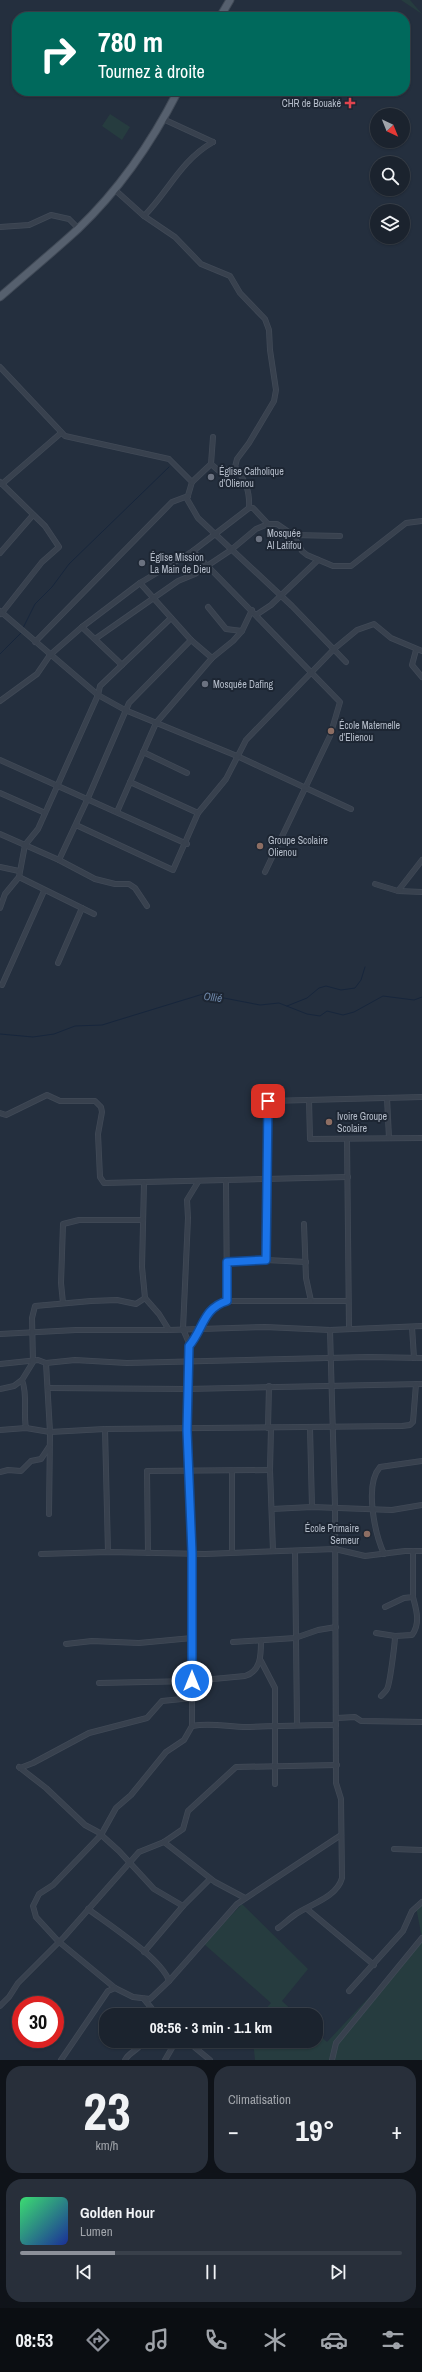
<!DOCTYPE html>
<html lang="fr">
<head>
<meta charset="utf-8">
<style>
  :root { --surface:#1b232e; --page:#282f3a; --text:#f1f3f6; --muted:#a0a4aa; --line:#39404a; --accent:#8c9099 }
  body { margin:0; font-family:"Archivo Narrow",sans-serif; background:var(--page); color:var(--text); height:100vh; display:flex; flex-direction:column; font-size:15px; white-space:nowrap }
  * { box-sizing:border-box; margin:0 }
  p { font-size:13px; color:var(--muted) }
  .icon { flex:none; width:22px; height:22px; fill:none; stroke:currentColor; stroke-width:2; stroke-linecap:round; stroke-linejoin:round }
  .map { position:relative; height:2060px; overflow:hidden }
  .drawer { display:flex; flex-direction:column; gap:6px; padding:6px; background:#0f1319; flex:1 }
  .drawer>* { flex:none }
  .guide { position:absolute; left:12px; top:12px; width:398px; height:84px; border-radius:16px; box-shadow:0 1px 3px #0004,0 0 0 1px var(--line); background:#00695c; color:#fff; overflow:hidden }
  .needle { width:26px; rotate:137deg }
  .controls { position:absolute; left:370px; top:108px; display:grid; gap:8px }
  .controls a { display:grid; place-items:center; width:40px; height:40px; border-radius:50%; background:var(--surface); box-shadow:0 1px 3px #0004,0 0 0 1px var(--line); font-size:20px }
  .speed { position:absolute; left:12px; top:1996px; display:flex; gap:8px; font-size:20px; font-weight:700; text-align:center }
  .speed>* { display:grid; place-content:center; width:52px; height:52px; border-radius:50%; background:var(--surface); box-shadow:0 1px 3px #0004,0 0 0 1px var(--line); line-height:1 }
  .speed .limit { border:6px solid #d22; background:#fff; color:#111 }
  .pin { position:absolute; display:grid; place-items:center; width:34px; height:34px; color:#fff; margin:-17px; border-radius:8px; box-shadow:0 2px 6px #0006 }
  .me { position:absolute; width:44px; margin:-22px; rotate:0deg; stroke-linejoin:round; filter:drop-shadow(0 0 3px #0008) }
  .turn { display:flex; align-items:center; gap:14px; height:84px; padding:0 20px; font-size:18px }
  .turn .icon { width:52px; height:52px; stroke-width:2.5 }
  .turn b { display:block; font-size:28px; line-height:34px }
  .big { font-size:30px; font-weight:700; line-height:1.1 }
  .drawer .widget { flex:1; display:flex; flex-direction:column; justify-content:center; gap:6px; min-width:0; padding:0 14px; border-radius:16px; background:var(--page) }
  .drawer .dial { align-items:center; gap:0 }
  .dial b { font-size:52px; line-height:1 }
  .song { display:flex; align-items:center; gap:12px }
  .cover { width:48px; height:48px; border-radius:6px; background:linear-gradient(135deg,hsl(140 70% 55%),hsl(230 70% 35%)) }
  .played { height:4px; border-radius:2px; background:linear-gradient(90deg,var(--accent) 25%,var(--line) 25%) }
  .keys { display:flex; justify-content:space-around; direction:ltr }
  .heat { display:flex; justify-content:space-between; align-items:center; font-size:22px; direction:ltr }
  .drawer .tiles { flex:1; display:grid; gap:6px; grid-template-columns:1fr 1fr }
  .widget:last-child { grid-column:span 2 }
  .trip { position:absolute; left:99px; top:2008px; width:224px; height:40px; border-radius:16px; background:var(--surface); box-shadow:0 1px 3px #0004,0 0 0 1px var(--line); font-weight:700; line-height:40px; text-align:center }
  .tabs { display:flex; height:64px; justify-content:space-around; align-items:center; background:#0b0e12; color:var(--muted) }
  .tabs .icon { width:28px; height:28px }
  .tabs .active { color:var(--accent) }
  .tabs b { font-size:18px; color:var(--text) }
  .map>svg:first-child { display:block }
  .green { fill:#263c3f }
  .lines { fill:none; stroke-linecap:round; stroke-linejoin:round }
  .stream { stroke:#17263c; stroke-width:1 }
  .street-casing { stroke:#414a57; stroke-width:6 }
  .primary-casing { stroke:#414a57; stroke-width:9 }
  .street { stroke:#38414e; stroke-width:4.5 }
  .primary { stroke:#56606e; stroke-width:7 }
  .route-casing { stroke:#114b97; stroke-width:10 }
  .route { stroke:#1a73e8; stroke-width:7 }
  .health-dot { fill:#e0444e; stroke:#1d2633; stroke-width:1.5 }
  .worship-dot { fill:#6b7280; stroke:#1d2633; stroke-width:1.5 }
  .education-dot { fill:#8d6e63; stroke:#1d2633; stroke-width:1.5 }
  .labels { text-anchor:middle; stroke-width:4; stroke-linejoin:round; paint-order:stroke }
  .poi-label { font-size:10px; fill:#b4bcc9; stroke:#1d2633; text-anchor:start }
  .water-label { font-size:11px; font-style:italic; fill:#6d86a8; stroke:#1d2633 }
</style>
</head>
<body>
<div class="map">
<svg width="422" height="2060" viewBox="0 0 422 2060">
  <rect width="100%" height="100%" fill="#242f3e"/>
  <!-- green -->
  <g class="green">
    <path d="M401,0H410L422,14Z"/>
    <path d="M110,114L130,127L122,140L102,126Z"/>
    <path d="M242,1904L308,1969L282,2001L297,2015H260L271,2003L204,1944Z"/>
    <path d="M422,1905V1938L416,1907Z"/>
    <path d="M422,1941V2060H255L253,2041H316V2032L327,2042Z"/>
  </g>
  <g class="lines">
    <!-- stream -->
    <g class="stream">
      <path d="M23,628L35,604L52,587L69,564L169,467"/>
      <path d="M0,654L22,632"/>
      <path d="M287,1006L307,998L319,988L326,986L341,990L355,988L361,980L365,967"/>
      <path d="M0,1034L33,1037L54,1034L75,1026L102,1025L203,994L260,1005L279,1003L307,1014L320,1016L327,1011L343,1015L354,1012L383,996L414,1000L422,997"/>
    </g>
    <defs>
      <g id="street">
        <path d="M163,119L213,142"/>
        <path d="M144,216C169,191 180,161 213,142"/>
        <path d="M0,227L29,225L51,215L69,219L78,228"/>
        <path d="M0,367L65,436L169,459L192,482L187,499L198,518L292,606L346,662"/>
        <path d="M211,464L219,471L236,468"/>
        <path d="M0,482L45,526L59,547L42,562L1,614"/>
        <path d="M192,482L211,464L213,437"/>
        <path d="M2,484L61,433"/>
        <path d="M249,508H253L268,524"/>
        <path d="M293,535L340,536"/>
        <path d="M193,551L340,702L330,736L265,872"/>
        <path d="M0,553L33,515"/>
        <path d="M140,583L191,640L212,658"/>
        <path d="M208,607L226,629L242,631"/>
        <path d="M0,611L98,695L125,710L237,756L351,809"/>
        <path d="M256,615L271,605L318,560"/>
        <path d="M82,627L122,665"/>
        <path d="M95,639L178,581L195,574L231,550L256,529L268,524H277L293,535L302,551L307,555L333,566H351L406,523L422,521"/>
        <path d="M35,642L172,502L188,496"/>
        <path d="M416,650L412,665L422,677"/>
        <path d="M0,701L37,674L50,655L82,627L140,583L193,551L249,508C250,490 245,480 235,467L237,459L249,443L274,401L276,390L270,350L269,330L265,319L240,293L230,276L201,264L175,237L144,216L114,189"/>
        <path d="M143,752L187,773"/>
        <path d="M0,760L187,844"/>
        <path d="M130,782L198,813"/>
        <path d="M0,793L43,812"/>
        <path d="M117,812L156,723L212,658L233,641L242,631L252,610"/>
        <path d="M76,825L173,870L198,813L226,779L246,740L334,649L357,630L374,624L391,638L422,651"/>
        <path d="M0,834L59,860L95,879L115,884H129L135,888L147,906"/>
        <path d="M59,860L88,798L129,703L191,640"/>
        <path d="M0,867L19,871"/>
        <path d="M19,877L94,914"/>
        <path d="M375,884L398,891L422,892"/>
        <path d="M398,891L422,860"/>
        <path d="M0,908L5,894L19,877L25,845L38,829L98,695L100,686L171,618"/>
        <path d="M58,963L82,908"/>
        <path d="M2,985L44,891"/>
        <path d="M387,1098L389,1138"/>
        <path d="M309,1100L310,1139L422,1138"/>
        <path d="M0,1113L6,1115L47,1095L60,1101H95L101,1107L102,1112L98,1134L100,1177L104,1183L348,1177"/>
        <path d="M347,1139L349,1328"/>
        <path d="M226,1181L227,1301"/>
        <path d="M198,1182L187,1200L188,1218L183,1329L189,1343L187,1389L192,1553V1726L184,1740L166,1752L131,1795L116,1808L101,1835L53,1885L39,1894L33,1906L36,1917L58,1941L115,1988L133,1997L150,1999L169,1981L237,1904L341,1835"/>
        <path d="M144,1183L142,1267L145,1298L159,1314L169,1330L265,1327L330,1330L422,1326"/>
        <path d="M304,1224L306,1278L311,1301H347"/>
        <path d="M266,1260L306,1262"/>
        <path d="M227,1262L266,1260L269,1101L422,1097"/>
        <path d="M63,1303L61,1283L63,1224L79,1220H143"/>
        <path d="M412,1327L414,1358"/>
        <path d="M0,1334L76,1330H169"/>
        <path d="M189,1346C203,1330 203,1308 227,1301H311"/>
        <path d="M46,1363L50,1432L49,1514"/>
        <path d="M0,1364L38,1360L46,1363L75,1360L127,1363L369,1357L422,1358"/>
        <path d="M22,1380C28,1395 23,1412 26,1428"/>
        <path d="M48,1388L187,1389L422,1384"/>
        <path d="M0,1389L14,1386L22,1380L33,1362L32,1318L35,1306L91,1301L117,1300L136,1304L145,1298"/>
        <path d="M268,1428L269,1386"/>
        <path d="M271,1428L270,1470L273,1551"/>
        <path d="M310,1428L312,1507"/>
        <path d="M105,1429L108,1552"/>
        <path d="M0,1430L26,1428L50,1432L105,1429L402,1426L410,1425L413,1422L416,1384"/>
        <path d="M232,1471V1552"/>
        <path d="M0,1472L8,1470L21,1471L31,1461L41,1459L49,1447"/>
        <path d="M272,1509L312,1507L392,1510L422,1505"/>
        <path d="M295,1551L297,1725"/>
        <path d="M148,1553L147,1471L270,1470"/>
        <path d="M41,1554L108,1552L205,1554L335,1549L365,1556L405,1551H422"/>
        <path d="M384,1554C375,1534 364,1485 380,1467L422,1461"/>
        <path d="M385,1607L404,1598L413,1597V1551"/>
        <path d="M376,1633L395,1636L412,1635C421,1623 416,1609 413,1597"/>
        <path d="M233,1642L295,1638L318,1630L336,1627"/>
        <path d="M66,1644L92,1641L139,1643L192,1638"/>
        <path d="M261,1661L275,1688V1784"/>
        <path d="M99,1683L192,1681L245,1676C261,1671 261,1655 261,1641"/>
        <path d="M381,1696C383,1694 386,1691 387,1689C390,1684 395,1642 395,1636"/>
        <path d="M337,1718L355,1717L361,1721L422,1722"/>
        <path d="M192,1726C211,1722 228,1727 247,1727C277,1726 306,1725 336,1725"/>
        <path d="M19,1767L46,1788L85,1825L98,1832L119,1851L154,1889L183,1906L210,1879"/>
        <path d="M20,1768L33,1763L89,1733L147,1718L162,1701L192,1698"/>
        <path d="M164,1842L215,1882L245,1898"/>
        <path d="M394,1849L422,1850"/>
        <path d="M88,1909C108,1924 162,1959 169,1981"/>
        <path d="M307,1909L374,1965"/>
        <path d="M278,1928C284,1924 290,1918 296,1914C311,1904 337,1897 342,1878L341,1799L336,1783L335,1507L330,1330"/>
        <path d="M144,1952L183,1906"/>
        <path d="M349,1991L403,1931L412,1911L422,1902"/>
        <path d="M144,1999L157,2015"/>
        <path d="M0,2006L9,1997L18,1983L64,1937L139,1852L164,1842L183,1829L188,1811L236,1767L337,1765"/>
        <path d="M187,2041L210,2060"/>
        <path d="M61,2060L108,1991L115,1988"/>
        <path d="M125,2060C129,2052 139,2050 144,2041"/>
        <path d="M165,2060L176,2041"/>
        <path d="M332,2060L336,2043L422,1938"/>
      </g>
      <g id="primary">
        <path d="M220,17L230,0"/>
        <path d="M0,297C26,274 53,252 78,229C120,189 152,142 178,91"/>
      </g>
    </defs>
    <!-- street casing -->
    <use href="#street" class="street-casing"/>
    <!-- primary casing -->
    <use href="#primary" class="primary-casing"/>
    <!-- street -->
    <use href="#street" class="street"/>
    <!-- primary -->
    <use href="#primary" class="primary"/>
  </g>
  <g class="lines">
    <defs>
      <path id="route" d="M192,1681V1553L187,1430L189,1346C203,1330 203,1308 227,1301V1262L266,1260L268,1101"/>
    </defs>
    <!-- route casing -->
    <use href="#route" class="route-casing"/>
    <!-- route -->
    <use href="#route" class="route"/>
  </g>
  <!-- markers -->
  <path class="health-dot" d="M348 97h4v4h4v4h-4v4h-4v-4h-4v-4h4z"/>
  <g class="worship-dot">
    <circle cx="211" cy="477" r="4"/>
    <circle cx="259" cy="539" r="4"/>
    <circle cx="142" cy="563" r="4"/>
    <circle cx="205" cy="684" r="4"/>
  </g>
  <g class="education-dot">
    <circle cx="331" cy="731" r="4"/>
    <circle cx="260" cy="846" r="4"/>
    <circle cx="329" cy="1122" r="4"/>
    <circle cx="367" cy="1534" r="4"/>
  </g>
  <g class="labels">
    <!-- poi labels -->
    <g class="poi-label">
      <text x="341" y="107" text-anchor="end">CHR de Bouaké</text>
      <text x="219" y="475">Église Catholique<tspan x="219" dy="12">d'Olienou</tspan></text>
      <text x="267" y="537">Mosquée<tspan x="267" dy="12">Al Latifou</tspan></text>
      <text x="150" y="561">Église Mission<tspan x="150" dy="12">La Main de Dieu</tspan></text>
      <text x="213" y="688">Mosquée Dafing</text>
      <text x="339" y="729">École Maternelle<tspan x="339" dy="12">d'Elienou</tspan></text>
      <text x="268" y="844">Groupe Scolaire<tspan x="268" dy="12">Olienou</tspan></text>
      <text x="337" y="1120">Ivoire Groupe<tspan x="337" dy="12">Scolaire</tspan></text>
      <text x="359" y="1532" text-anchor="end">École Primaire<tspan x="359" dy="12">Semeur</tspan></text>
    </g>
    <!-- water labels -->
    <g class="water-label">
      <text transform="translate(213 997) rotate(7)" y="4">Ollié</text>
    </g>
  </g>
</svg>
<div class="controls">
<a><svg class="needle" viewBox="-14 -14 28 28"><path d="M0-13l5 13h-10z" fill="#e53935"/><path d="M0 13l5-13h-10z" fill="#a0a4aa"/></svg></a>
<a><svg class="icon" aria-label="search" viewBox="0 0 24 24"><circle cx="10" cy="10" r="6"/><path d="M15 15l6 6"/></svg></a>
<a><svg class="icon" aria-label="layers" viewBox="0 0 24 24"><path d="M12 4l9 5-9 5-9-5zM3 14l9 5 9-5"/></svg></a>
</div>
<div class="speed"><div class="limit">30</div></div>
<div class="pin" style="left:268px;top:1101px;background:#d93025"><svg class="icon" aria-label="arrive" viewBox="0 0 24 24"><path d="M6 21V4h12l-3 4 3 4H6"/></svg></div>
<svg class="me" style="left:192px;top:1681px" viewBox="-20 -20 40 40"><circle r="17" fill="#1a73e8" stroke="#fff" stroke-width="3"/><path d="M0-11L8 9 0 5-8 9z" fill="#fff"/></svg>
<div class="trip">08:56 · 3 min · 1.1 km</div>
<div class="guide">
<div class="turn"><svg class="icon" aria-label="right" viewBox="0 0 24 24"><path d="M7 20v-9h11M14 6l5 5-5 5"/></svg><div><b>780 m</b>Tournez à droite</div></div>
</div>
</div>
<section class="drawer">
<div class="tiles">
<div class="widget dial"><b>23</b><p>km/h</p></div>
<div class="widget"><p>Climatisation</p>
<div class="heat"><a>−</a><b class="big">19°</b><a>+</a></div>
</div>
<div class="widget">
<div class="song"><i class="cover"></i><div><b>Golden Hour</b><p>Lumen</p></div></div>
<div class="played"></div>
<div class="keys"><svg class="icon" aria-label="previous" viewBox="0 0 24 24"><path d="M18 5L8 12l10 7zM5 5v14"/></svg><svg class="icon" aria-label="pause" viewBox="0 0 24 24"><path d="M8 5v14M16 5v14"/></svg><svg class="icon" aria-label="next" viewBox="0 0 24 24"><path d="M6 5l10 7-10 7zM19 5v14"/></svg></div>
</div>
</div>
</section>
<nav class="tabs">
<b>08:53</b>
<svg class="icon active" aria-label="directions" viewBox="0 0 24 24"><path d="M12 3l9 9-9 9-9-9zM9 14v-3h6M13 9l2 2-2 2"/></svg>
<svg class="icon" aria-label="music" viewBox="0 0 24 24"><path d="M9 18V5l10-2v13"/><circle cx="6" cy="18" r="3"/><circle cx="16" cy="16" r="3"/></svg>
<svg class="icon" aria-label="phone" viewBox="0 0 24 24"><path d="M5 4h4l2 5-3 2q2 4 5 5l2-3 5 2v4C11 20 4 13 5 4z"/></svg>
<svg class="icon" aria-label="climate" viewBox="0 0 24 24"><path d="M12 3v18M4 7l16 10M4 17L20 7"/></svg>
<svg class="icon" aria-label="car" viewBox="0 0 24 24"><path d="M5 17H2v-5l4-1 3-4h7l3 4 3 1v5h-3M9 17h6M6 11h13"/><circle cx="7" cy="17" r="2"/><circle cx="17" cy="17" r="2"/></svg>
<svg class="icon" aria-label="filters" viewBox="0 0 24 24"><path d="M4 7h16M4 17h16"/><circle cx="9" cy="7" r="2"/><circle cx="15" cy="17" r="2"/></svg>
</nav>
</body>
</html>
